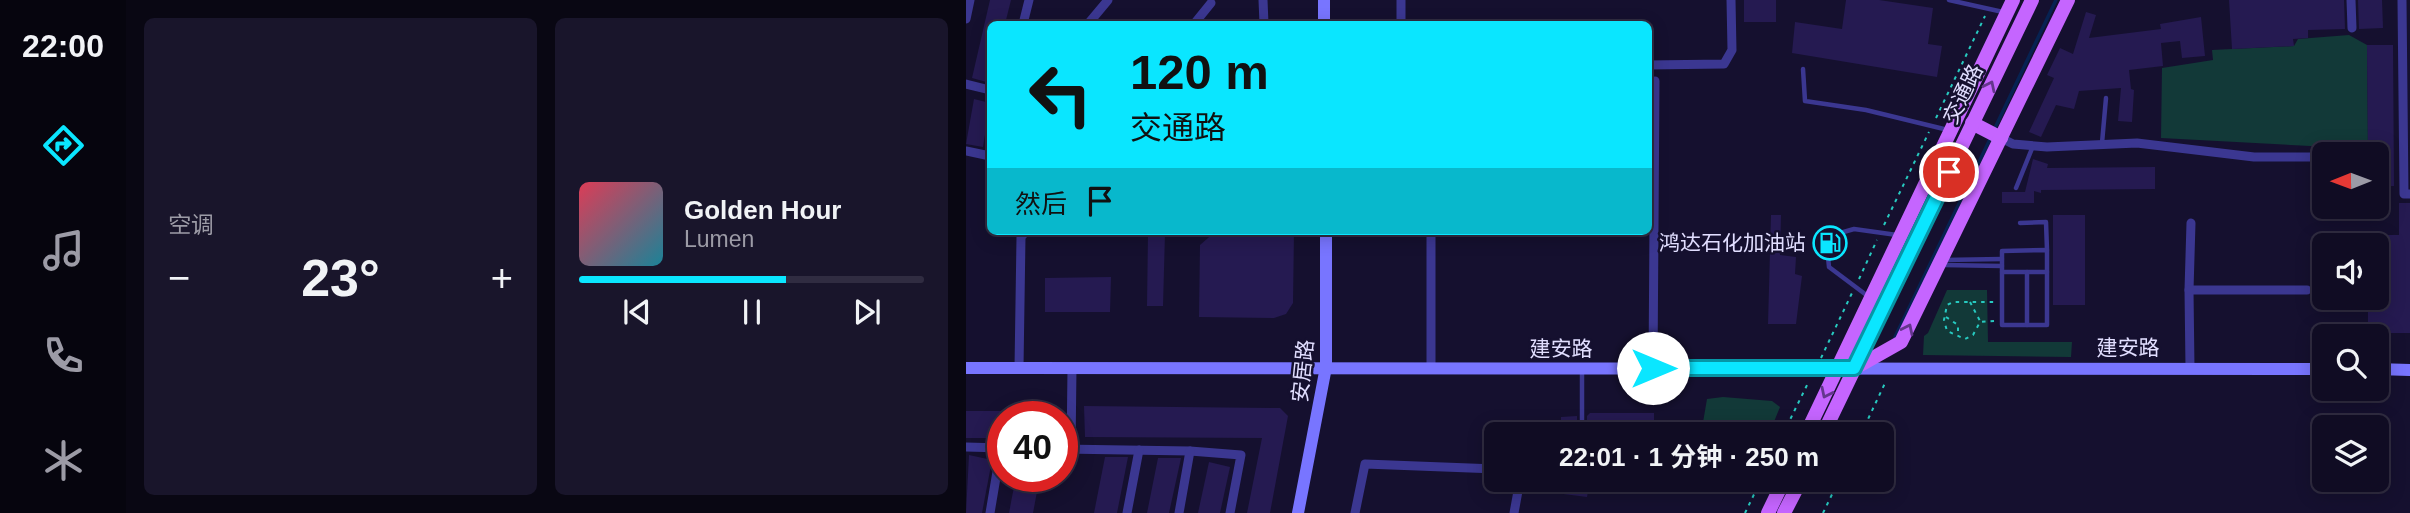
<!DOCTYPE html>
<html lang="zh">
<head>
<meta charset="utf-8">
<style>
  :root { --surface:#100c23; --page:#19152b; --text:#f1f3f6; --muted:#9c9ba6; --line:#302c41; --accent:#0ae6ff }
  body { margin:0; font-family:Arial,"Noto Sans SC",sans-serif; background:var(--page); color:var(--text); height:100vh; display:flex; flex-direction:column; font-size:26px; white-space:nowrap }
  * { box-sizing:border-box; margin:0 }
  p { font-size:23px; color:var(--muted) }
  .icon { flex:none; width:38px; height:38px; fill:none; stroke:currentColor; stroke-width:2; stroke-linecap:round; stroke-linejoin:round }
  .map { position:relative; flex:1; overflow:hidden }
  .panel { display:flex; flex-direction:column; gap:18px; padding:18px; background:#090713; width:840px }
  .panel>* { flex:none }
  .guide { position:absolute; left:21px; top:21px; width:665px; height:214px; border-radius:10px; box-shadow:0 4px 18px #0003,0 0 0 2px var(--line); background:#0ae6ff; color:#111; overflow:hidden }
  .needle { width:46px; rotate:269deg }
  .buttons { position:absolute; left:1346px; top:142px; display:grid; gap:14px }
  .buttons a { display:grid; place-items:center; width:77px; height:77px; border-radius:10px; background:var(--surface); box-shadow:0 4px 18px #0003,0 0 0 2px var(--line); font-size:35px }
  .speed { position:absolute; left:21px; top:401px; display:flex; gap:14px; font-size:35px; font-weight:700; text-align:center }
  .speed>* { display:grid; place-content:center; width:91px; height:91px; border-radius:50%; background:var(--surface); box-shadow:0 4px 18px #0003,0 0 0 2px var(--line); line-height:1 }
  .speed .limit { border:10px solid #d22; background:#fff; color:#111 }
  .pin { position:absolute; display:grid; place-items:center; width:60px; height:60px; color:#fff; margin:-30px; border:4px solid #fff; border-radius:50%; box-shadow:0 2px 7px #0007 }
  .me { position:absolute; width:77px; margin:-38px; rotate:90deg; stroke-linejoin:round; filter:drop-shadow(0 0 5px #0008) }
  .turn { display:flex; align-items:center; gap:24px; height:147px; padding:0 28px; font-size:32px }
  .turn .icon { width:91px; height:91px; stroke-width:2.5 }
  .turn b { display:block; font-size:49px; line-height:60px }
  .then { display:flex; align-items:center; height:66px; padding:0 28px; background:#0003; gap:14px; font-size:26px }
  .big { font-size:52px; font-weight:700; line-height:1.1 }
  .panel .widget { flex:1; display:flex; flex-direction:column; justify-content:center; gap:10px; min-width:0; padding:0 24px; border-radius:10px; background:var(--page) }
  .song { display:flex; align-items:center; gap:21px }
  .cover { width:84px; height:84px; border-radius:10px; background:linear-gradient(135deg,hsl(350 70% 55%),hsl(190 70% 35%)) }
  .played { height:7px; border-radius:4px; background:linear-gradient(90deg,var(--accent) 60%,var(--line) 60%) }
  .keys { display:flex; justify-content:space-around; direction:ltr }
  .heat { display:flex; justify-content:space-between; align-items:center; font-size:38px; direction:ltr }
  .panel .tiles { flex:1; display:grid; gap:18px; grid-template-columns:repeat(2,1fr) }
  .trip { position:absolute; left:518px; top:422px; width:410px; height:70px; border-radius:10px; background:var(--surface); box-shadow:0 4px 18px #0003,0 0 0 2px var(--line); font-weight:700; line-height:70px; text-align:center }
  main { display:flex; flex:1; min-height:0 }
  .dock { display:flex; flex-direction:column; width:126px; justify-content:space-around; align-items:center; background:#06050e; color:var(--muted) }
  .dock .icon { width:49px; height:49px }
  .dock .current { color:var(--accent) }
  .dock b { font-size:32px; color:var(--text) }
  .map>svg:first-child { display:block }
  .green { fill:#123938 }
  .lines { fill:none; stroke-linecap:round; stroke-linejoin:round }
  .stream { stroke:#072251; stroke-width:3.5 }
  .building { fill:#251a51 }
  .path { stroke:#27cac0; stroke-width:2; stroke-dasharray:3.5 5; stroke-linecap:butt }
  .lane { stroke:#3b3791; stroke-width:4.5 }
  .street { stroke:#3b3791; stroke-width:9 }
  .secondary { stroke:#7875ff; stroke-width:12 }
  .primary { stroke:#c565ff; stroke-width:14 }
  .oneway { stroke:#64368d }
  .route-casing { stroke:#0696a6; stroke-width:18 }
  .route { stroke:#0ae6ff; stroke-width:12 }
  .labels { text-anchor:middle; stroke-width:5; stroke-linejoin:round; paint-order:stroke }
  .street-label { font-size:21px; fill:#e1deff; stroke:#15102f }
  .poi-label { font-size:21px; fill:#e1deff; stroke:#15102f; text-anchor:end }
</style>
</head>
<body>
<main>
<nav class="dock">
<b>22:00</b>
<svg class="icon current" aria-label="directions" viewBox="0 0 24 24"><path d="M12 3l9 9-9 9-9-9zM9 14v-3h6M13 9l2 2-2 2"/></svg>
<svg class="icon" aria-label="music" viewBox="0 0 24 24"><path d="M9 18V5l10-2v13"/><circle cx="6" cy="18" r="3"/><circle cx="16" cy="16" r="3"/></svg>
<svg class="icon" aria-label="phone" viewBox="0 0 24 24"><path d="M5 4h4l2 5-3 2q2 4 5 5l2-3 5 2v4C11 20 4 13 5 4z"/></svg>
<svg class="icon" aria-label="climate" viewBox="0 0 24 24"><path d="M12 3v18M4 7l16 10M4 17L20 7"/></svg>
</nav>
<section class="panel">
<div class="tiles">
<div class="widget"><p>空调</p>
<div class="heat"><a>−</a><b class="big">23°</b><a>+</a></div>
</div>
<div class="widget">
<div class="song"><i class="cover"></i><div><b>Golden Hour</b><p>Lumen</p></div></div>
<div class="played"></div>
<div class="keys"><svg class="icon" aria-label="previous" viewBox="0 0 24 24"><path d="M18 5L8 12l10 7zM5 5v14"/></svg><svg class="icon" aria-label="pause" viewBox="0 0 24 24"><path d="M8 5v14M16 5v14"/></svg><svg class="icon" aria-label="next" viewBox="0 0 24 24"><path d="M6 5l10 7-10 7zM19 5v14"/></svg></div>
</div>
</div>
</section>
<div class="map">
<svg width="1444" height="513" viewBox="0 0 1444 513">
  <rect width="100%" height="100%" fill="#15102f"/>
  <!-- green -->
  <g class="green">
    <path d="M1383,35L1401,45L1402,149L1195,138L1196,68L1247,60L1246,50L1328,46L1332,39Z"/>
    <path d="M981,290H1021L1022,342H1106L1105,357L957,355L958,336L962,333Z"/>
    <path d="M757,397L806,401L814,407L803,434H735L741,399Z"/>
  </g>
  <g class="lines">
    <!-- stream -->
    <g class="stream">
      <path d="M1028,130L1090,0"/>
      <path d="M929,337L1025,137"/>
    </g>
  </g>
  <!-- building -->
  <g class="building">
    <path d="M24,0H45L39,24H24V83L6,78Z"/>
    <rect x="778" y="0" width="32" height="22"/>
    <path d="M880,0H913L967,8L962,44L976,46L971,77L826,53L829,22L876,29Z"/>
    <path d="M1263,0H1378L1379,29L1342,30V38L1327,39L1328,46L1266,49Z"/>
    <path d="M1392,0H1416L1417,28L1393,29Z"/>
    <path d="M1120,12L1130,15L1123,38L1195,29L1194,24L1235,17L1239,56L1216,58L1214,41L1195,43L1197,66L1163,70L1165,89L1168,90L1166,122L1152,121L1155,88L1113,91L1108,109L1090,105L1075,137L1063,132L1088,78L1081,75L1094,48L1107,54Z"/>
    <path d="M1401,45H1427L1428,186H1410V154H1402Z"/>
    <path d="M8,99L24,103L17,147L0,144Z"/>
    <path d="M1067,159L1082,164L1081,168L1189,167V189L1075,190V193L1068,191V203H1036V192H1059Z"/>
    <path d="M1433,203H1444V333H1402V298H1410V245H1402V235H1433Z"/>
    <path d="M805,215H815L814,255L830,257L829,274L836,276L830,324H802Z"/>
    <rect x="1087" y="215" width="32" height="90"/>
    <path d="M250,231H328L327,303L320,314L308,318L233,317L234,245Z"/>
    <path d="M199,233L197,306H181L182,234Z"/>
    <path d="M145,277L144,312H79V278Z"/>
    <path d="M118,406L314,408L322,416L304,513H281L296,438L119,437Z"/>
    <rect x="0" y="411" width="37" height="27"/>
    <path d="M624,413H688V434H621V416Z"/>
    <path d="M611,416V434H595V417Z"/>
    <path d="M3,455L26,460L16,513H0Z"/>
    <path d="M139,457H162L151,513H128Z"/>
    <path d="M192,458H215L203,513H181Z"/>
    <path d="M243,462L264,467L254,513H232Z"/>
    <path d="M50,476H74L67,513H43Z"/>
    <path d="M584,480H624L621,497L582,492Z"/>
  </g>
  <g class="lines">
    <!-- path -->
    <g class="path">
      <path d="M970,118L1019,16"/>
      <path d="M918,225L963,132"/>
      <path d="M893,279L911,240"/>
      <path d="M1004,302L1014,321"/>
      <path d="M980,317L992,325V333"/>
      <path d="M1028,321L1014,322L1007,335L999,339L981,331L978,320L981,305L987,302H1029"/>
      <path d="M855,358L886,293"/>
      <path d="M817,434L843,381"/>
      <path d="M895,434L920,381"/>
      <path d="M779,513L795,480"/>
      <path d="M857,513L873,480"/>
    </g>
    <!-- lane -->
    <g class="lane">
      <path d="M983,0L1037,12"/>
      <path d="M837,69L839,101L900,110L982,130"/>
      <path d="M1136,143L1140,98"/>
      <path d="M1050,188L1067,146"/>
      <path d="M1054,223L1080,222L1081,250"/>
      <path d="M1081,250V325H1036V251Z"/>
      <path d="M977,260L1036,259"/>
      <path d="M977,265L1036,266"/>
      <path d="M1036,272H1081"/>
      <path d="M1061,272V325"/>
      <path d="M903,297L863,267L862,257L874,233L888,229L931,235"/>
      <path d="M616,434V369"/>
    </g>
    <!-- street -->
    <g class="street">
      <path d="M297,0L298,24"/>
      <path d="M435,0V24"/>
      <path d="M1385,0L1386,28"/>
      <path d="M1436,0L1438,194H1444"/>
      <path d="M0,19L4,0"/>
      <path d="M57,24L63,0"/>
      <path d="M122,24L142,0"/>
      <path d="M228,24L245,3"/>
      <path d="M682,65L758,64L766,50L765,0"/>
      <path d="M0,84L24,90"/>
      <path d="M1035,138L1047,144L1081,147L1171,143L1288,157H1358"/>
      <path d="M0,151L24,156"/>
      <path d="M465,231V367"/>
      <path d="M1223,290L1225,223"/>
      <path d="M53,368L55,237L60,231"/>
      <path d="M687,368L689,81"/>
      <path d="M1224,368L1223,290H1341"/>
      <path d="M0,447L37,448"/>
      <path d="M96,449L224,451L275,455L264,513"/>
      <path d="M105,450L106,368"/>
      <path d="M24,513L35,448"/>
      <path d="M161,513L173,450"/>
      <path d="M213,513L224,451"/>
      <path d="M389,513L399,464L530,469"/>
      <path d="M548,513L554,480"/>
    </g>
    <!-- secondary -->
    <g class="secondary">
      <path d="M358,0V24"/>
      <path d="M0,368L1358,369"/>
      <path d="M1410,369L1444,370"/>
      <path d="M332,513L360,367V231"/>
    </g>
    <!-- primary -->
    <g class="primary">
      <path d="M1006,123L1035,138"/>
      <path d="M889,368L935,342L1102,0"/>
      <path d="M840,434L1047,0"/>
      <path d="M857,434L1066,0"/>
      <path d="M802,513L818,480"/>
      <path d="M818,513L835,480"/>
    </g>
  </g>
  <!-- one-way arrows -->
  <defs><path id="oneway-chevron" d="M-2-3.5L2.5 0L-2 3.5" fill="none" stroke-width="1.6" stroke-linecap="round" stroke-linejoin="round" transform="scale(1.75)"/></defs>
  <g class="oneway">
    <use href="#oneway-chevron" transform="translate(1024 86) rotate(-64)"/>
    <use href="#oneway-chevron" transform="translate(942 329) rotate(-64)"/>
    <use href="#oneway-chevron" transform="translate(860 393) rotate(116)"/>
  </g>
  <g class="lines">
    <defs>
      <path id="route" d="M687,368H888L983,172"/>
    </defs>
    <!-- route casing -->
    <use href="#route" class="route-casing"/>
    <!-- route -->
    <use href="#route" class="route"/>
  </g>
  <!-- icons -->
  <defs>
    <symbol id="fuel-ring" viewBox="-11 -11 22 22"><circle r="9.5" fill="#15102f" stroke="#0ae6ff" stroke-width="1.5"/><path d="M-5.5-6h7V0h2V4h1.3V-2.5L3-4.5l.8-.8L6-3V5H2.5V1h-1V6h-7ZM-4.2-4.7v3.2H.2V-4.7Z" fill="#0ae6ff"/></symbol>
  </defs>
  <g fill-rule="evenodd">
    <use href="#fuel-ring" x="845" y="224" width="38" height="38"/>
  </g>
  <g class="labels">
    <!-- street labels -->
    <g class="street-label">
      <text transform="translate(997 94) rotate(-64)" y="7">交通路</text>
      <text x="1162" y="355">建安路</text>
      <text x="595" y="356">建安路</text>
      <text transform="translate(337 371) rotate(-84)" y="7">安居路</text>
    </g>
    <!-- poi labels -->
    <g class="poi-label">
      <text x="840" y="250">鸿达石化加油站</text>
    </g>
  </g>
</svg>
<div class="buttons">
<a><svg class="needle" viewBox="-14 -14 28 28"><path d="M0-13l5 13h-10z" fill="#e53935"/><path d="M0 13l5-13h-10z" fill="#9c9ba6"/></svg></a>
<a><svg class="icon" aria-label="sound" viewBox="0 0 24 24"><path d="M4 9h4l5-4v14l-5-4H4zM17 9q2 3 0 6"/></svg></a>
<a><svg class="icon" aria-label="search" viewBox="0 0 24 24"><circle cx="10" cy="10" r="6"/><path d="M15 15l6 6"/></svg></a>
<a><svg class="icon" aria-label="layers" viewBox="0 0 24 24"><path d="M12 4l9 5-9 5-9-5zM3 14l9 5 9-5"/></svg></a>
</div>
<div class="speed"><div class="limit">40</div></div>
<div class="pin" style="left:983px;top:172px;background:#d93025"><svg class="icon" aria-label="arrive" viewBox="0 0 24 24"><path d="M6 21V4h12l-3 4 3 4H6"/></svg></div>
<svg class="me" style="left:687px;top:368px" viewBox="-20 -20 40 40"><circle r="19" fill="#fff"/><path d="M0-13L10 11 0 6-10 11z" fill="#0ae6ff"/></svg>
<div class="trip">22:01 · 1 分钟 · 250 m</div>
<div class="guide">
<div class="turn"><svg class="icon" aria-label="left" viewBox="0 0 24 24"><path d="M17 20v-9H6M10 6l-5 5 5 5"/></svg><div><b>120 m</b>交通路</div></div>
<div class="then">然后<svg class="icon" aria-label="arrive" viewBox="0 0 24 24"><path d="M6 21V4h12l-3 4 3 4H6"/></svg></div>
</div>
</div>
</main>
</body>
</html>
